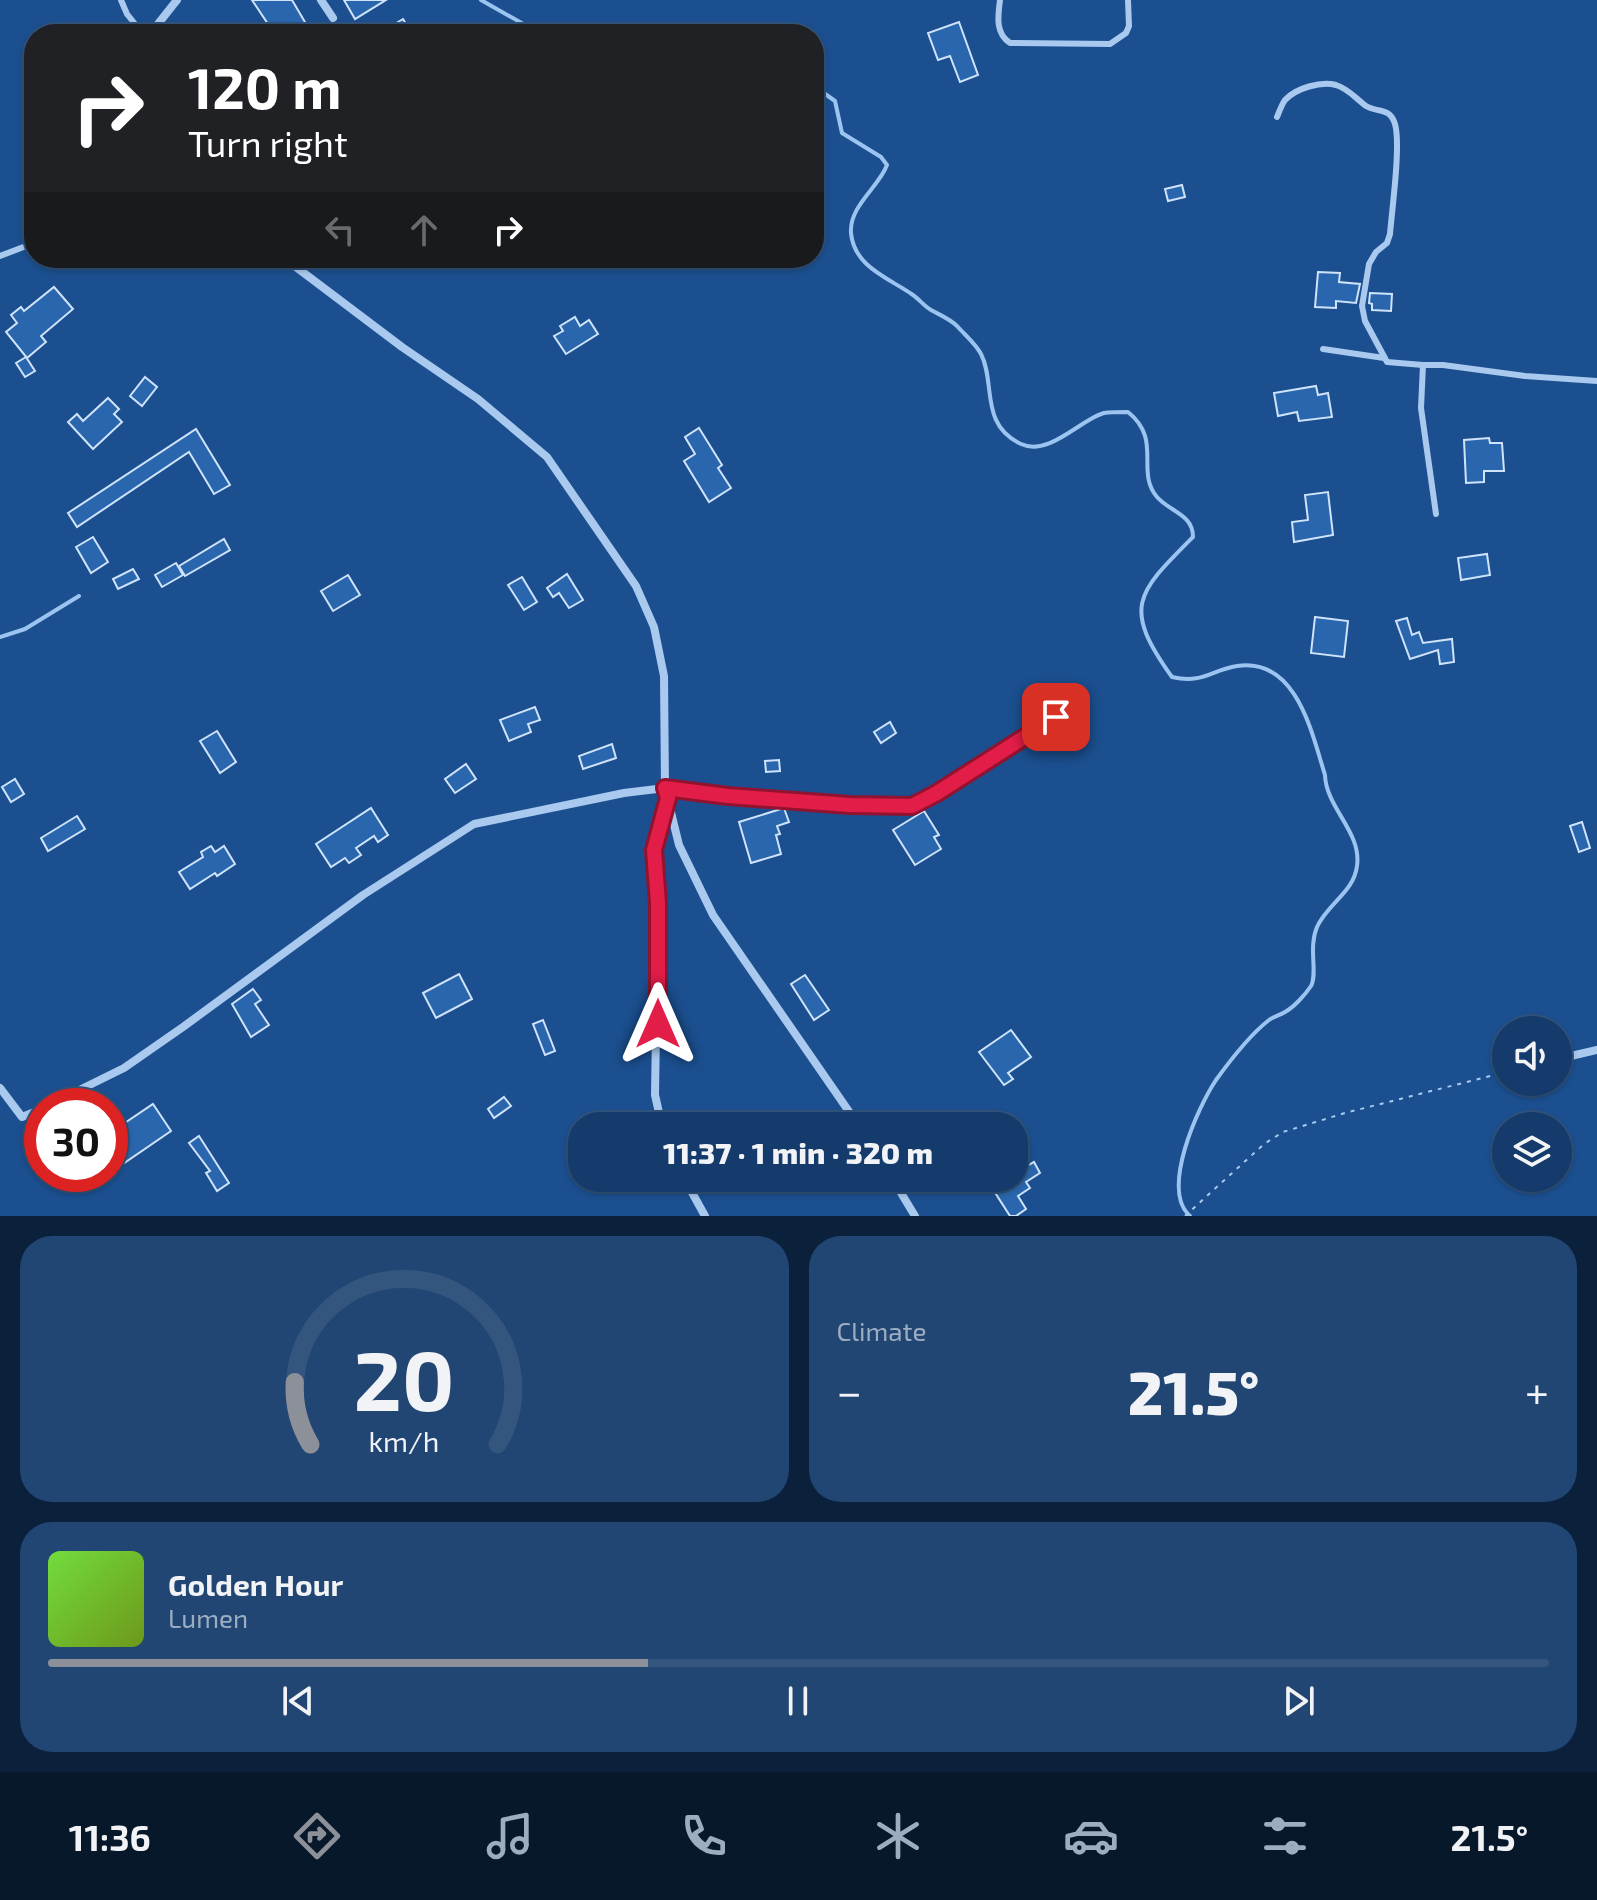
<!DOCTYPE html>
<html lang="en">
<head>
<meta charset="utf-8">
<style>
  :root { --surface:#143b6b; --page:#214673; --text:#f1f3f6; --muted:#9dadc1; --line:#33557e; --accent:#8c9099 }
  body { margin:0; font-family:"Exo 2",sans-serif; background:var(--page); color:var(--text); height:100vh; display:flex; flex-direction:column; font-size:30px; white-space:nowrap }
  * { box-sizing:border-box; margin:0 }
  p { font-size:26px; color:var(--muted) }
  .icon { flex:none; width:44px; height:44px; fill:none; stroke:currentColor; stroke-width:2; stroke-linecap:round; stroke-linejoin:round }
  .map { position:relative; height:1216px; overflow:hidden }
  .drawer { display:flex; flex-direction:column; gap:20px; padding:20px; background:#0b203b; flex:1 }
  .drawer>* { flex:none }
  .top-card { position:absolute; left:24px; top:24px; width:800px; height:244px; border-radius:32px; box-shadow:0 2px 6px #0004,0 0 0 2px var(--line); background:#202124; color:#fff; overflow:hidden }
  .buttons { position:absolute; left:1492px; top:1016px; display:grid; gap:16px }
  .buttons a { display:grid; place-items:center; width:80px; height:80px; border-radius:50%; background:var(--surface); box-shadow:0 2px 6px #0004,0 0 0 2px var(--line); font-size:40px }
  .speed { position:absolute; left:24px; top:1088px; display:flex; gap:16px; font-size:40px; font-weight:700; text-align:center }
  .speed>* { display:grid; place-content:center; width:104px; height:104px; border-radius:50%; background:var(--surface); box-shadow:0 2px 6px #0004,0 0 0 2px var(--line); line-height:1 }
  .speed .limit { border:12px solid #d22; background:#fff; color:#111 }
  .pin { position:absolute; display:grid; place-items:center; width:68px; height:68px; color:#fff; margin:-34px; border-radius:16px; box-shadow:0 4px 12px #0006 }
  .me { position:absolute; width:88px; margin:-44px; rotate:0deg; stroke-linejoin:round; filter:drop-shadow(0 0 6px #0008) }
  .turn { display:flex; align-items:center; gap:28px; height:168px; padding:0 32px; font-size:36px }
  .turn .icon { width:104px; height:104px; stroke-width:2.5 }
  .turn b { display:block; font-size:56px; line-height:68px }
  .lanes { display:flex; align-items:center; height:76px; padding:0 32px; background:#0003; justify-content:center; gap:40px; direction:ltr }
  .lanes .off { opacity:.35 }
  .big { font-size:60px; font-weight:800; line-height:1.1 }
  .drawer .widget { flex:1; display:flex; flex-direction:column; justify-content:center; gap:12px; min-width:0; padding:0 28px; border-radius:32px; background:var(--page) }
  .drawer .dial { align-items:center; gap:0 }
  .dial svg { height:208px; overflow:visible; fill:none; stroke:var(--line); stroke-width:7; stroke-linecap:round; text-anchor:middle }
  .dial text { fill:var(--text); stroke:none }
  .song { display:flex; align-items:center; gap:24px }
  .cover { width:96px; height:96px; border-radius:12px; background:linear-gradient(135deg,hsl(100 70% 55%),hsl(80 70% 35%)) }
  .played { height:8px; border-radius:4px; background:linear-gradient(90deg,var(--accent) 40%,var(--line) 40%) }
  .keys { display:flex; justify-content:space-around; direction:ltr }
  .heat { display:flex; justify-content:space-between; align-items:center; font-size:44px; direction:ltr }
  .drawer .tiles { flex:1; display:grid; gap:20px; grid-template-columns:1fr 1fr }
  .widget:last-child { grid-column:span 2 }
  .trip { position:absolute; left:568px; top:1112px; width:460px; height:80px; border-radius:32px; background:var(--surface); box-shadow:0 2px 6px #0004,0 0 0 2px var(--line); font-weight:800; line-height:80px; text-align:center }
  .menu { display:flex; height:128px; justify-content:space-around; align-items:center; background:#08182b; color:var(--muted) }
  .menu .icon { width:56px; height:56px }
  .menu .current { color:var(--accent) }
  .menu b { font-size:36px; color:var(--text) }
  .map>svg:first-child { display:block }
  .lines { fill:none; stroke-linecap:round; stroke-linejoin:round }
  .stream { stroke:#9cc4f0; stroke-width:4 }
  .building { fill:#2a66ad; stroke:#cfe3fa; stroke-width:2 }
  .path { stroke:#a9c9ee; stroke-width:2; stroke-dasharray:4 6; stroke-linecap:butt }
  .service { stroke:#a9c9ee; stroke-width:6 }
  .minor { stroke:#a9c9ee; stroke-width:8 }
  .route-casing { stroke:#92132f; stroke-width:20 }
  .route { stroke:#e11d48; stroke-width:14 }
</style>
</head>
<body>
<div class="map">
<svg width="1597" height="1216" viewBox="0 0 1597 1216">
  <rect width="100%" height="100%" fill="#1b4f8f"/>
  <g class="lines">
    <!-- stream -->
    <g class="stream">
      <path d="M481,0L541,34"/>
      <path d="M814,86L835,101L842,133L881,157L887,165C879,187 849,206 851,233C854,267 889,278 913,295C919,299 924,306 931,310C940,315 950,319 957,326C964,334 976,344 981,354C996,383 979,424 1021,444C1049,457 1081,419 1104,413C1111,412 1120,412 1128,412C1163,440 1135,471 1157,497C1170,512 1193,514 1193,537C1136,594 1122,607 1172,677C1203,684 1211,670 1237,666C1297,657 1312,734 1325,775C1326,808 1362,832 1357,866C1354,892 1327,904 1317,927C1308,948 1318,973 1311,986C1305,995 1294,1007 1285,1012C1280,1015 1273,1017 1269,1020C1251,1034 1229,1062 1216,1080C1198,1107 1160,1190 1190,1216"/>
      <path d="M0,637L25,629L79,596"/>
    </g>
  </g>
  <!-- building -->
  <g class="building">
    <path d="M252,0H292L312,34H283L280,29L274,33Z"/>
    <path d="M344,0H386L355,19Z"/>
    <path d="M403,19L412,34H378Z"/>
    <path d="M959,22L978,75L960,82L950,56L938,60L928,33Z"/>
    <path d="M1182,185L1185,197L1168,201L1165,189Z"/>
    <path d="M1318,272L1340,273L1339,282L1360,284L1356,303L1336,301V308L1315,307Z"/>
    <path d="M54,287L73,309L41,336L46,342L27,358L6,332L17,323L11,315L21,307L24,311Z"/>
    <path d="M1370,293L1392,294L1391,311L1372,310V304L1369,303Z"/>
    <path d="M575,317L580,326L589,320L598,334L566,354L554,336L563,331L560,326Z"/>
    <path d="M26,357L35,371L25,377L16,363Z"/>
    <path d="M145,377L157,387L142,406L130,396Z"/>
    <path d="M1316,386L1318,395L1328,393L1332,417L1299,421L1297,412L1278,416L1274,393Z"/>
    <path d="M108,398L119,409L114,414L122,422L93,449L68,422L77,414L83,421Z"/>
    <path d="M699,428L722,465L718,468L731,488L709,502L684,461L695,454L685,437Z"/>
    <path d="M196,429L230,485L214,494L189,452L77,527L68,513Z"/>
    <path d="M1489,438L1490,443H1502L1504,471H1484V482L1466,483L1464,440Z"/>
    <path d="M1328,492L1333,535L1294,542L1292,522L1308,520L1305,495Z"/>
    <path d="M93,537L108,562L91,573L76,547Z"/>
    <path d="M224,539L230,550L185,576L179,566Z"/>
    <path d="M1487,554L1490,575L1461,580L1458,558Z"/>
    <path d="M176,563L183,575L162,587L155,575Z"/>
    <path d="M133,569L139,579L118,589L113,579Z"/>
    <path d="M567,574L583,600L569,608L559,593L553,597L547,588Z"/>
    <path d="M348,575L360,595L333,611L321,591Z"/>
    <path d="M522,577L537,602L524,610L508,585Z"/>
    <path d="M1315,617L1348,621L1344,657L1311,653Z"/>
    <path d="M1407,618L1412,635L1419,632L1423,643L1452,639L1454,662L1440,664L1438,650L1410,659L1396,621Z"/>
    <path d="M535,707L540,720L528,724L531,732L509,741L500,720Z"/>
    <path d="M890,722L896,733L881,743L874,732Z"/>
    <path d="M217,731L236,762L220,773L200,741Z"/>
    <path d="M612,744L616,758L583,769L579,756Z"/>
    <path d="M779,760L780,771L766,772L765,761Z"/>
    <path d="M466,764L476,779L455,793L445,779Z"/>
    <path d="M15,779L24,794L11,802L2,787Z"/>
    <path d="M371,808L388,835L378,842L374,836L356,848L361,855L349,863L345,858L331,867L316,844Z"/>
    <path d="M784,808L789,822L777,826L780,834L776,835L781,854L751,863L739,822Z"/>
    <path d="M924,811L939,835L934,837L941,849L915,865L893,830Z"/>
    <path d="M77,816L85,829L48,851L41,838Z"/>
    <path d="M1582,822L1590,848L1579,852L1570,826Z"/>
    <path d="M211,846L215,852L224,846L235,864L217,876L215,873L190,889L179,872L203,857L201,852Z"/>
    <path d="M459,974L472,999L436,1018L423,993Z"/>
    <path d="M805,975L829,1010L814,1020L791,984Z"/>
    <path d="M253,989L261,1000L255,1004L269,1025L251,1037L232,1004Z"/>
    <path d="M543,1020L555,1051L545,1055L533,1024Z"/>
    <path d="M1011,1030L1031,1057L1008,1073L1013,1079L1004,1085L979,1052Z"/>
    <path d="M504,1097L511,1106L494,1118L488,1109Z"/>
    <path d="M153,1104L171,1131L114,1170L110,1164V1133Z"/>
    <path d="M199,1136L229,1183L217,1191L206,1173L210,1171L189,1143Z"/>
    <path d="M1034,1162L1040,1173L1026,1182L1030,1188L1018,1196L1026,1209L1016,1216H1010L994,1191L1010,1182L1007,1178H1014V1174Z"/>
    <path d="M720,1178H752L728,1192Z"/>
  </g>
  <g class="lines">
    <!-- path -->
    <path class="path" d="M1185,1216L1264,1144L1283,1132L1345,1113L1506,1072"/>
    <!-- service -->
    <g class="service">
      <path d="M121,0L127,14L143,34"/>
      <path d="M1000,0C998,16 995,33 1010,43L1110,44L1126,33L1129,26L1128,0"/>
      <path d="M1277,117C1279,112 1282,104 1285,100C1296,88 1321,81 1336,85C1349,89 1356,99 1366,106C1378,113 1390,107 1395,124C1401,145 1392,209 1390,234L1387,243L1376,252L1369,264L1362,306L1365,321L1387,362L1423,365"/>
      <path d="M0,256L34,243"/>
      <path d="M1323,349L1384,358"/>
      <path d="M1436,514L1421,408L1423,365H1443L1525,376L1597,381"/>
    </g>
    <!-- minor -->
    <g class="minor">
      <path d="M321,0L333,18"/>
      <path d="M150,34L177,0"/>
      <path d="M284,258L402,347L478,399L547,457L636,586L654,627L664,676L665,788L679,845L713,915L859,1126"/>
      <path d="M1558,1059L1597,1050"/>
      <path d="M0,1088L22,1117L42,1109"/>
      <path d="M47,1106L124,1068L183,1027L363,895L474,824L624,793L665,788L728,796L850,805L912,806L937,793L1056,717"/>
      <path d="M662,1126L655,1095L658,903L654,850L667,802"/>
      <path d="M684,1178L705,1216"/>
      <path d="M892,1178L915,1216"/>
    </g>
  </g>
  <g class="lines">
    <defs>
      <path id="route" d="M658,1024V903L654,850L668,798L665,788L728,796L850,805L912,806L937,793L1056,717"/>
    </defs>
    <!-- route casing -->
    <use href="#route" class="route-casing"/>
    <!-- route -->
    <use href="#route" class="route"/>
  </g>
</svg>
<div class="buttons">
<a><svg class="icon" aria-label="sound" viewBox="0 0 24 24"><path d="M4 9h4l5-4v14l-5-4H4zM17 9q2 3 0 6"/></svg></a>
<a><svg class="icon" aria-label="layers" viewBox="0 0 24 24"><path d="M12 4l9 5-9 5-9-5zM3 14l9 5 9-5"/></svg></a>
</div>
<div class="speed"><div class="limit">30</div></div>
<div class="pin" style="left:1056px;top:717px;background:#d93025"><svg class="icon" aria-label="arrive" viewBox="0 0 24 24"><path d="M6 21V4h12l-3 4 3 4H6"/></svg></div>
<svg class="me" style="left:658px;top:1024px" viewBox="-20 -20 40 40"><path d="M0-17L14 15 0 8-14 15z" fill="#e11d48" stroke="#fff" stroke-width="4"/></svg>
<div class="trip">11:37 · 1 min · 320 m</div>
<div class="top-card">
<div class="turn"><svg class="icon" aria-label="right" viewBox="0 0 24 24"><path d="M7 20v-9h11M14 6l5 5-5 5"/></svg><div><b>120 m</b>Turn right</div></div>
<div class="lanes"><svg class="icon off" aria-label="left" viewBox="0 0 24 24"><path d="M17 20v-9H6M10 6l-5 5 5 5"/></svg><svg class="icon off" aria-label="ahead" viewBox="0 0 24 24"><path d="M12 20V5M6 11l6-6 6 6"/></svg><svg class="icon" aria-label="right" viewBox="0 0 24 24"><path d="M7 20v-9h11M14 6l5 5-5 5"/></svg></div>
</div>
</div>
<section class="drawer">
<div class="tiles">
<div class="widget dial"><svg viewBox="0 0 100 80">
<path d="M14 69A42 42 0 1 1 86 69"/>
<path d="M14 69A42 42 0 0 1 8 45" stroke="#8c9099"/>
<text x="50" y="56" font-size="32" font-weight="700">20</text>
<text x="50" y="72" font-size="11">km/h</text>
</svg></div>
<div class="widget"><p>Climate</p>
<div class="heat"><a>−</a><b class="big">21.5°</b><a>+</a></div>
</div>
<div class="widget">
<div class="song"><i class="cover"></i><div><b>Golden Hour</b><p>Lumen</p></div></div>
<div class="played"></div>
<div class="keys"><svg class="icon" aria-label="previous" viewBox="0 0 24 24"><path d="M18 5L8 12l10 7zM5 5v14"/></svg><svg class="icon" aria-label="pause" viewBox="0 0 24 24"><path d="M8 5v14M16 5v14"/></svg><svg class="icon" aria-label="next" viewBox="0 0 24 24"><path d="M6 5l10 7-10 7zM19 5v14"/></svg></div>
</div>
</div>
</section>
<nav class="menu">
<b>11:36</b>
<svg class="icon current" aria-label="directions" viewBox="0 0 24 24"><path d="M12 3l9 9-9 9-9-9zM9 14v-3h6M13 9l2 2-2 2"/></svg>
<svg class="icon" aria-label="music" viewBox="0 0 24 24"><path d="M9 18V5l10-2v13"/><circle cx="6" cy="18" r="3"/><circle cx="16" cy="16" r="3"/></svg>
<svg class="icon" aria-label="phone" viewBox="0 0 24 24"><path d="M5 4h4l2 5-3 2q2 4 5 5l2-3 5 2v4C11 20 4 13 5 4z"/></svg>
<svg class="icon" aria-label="climate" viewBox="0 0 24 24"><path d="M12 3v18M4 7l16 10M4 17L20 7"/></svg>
<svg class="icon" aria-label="car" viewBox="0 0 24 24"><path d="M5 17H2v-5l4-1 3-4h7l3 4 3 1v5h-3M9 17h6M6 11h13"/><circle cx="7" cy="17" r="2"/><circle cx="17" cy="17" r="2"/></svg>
<svg class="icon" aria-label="filters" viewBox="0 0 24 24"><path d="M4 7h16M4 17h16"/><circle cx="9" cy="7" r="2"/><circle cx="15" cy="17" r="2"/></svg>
<b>21.5°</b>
</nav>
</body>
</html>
